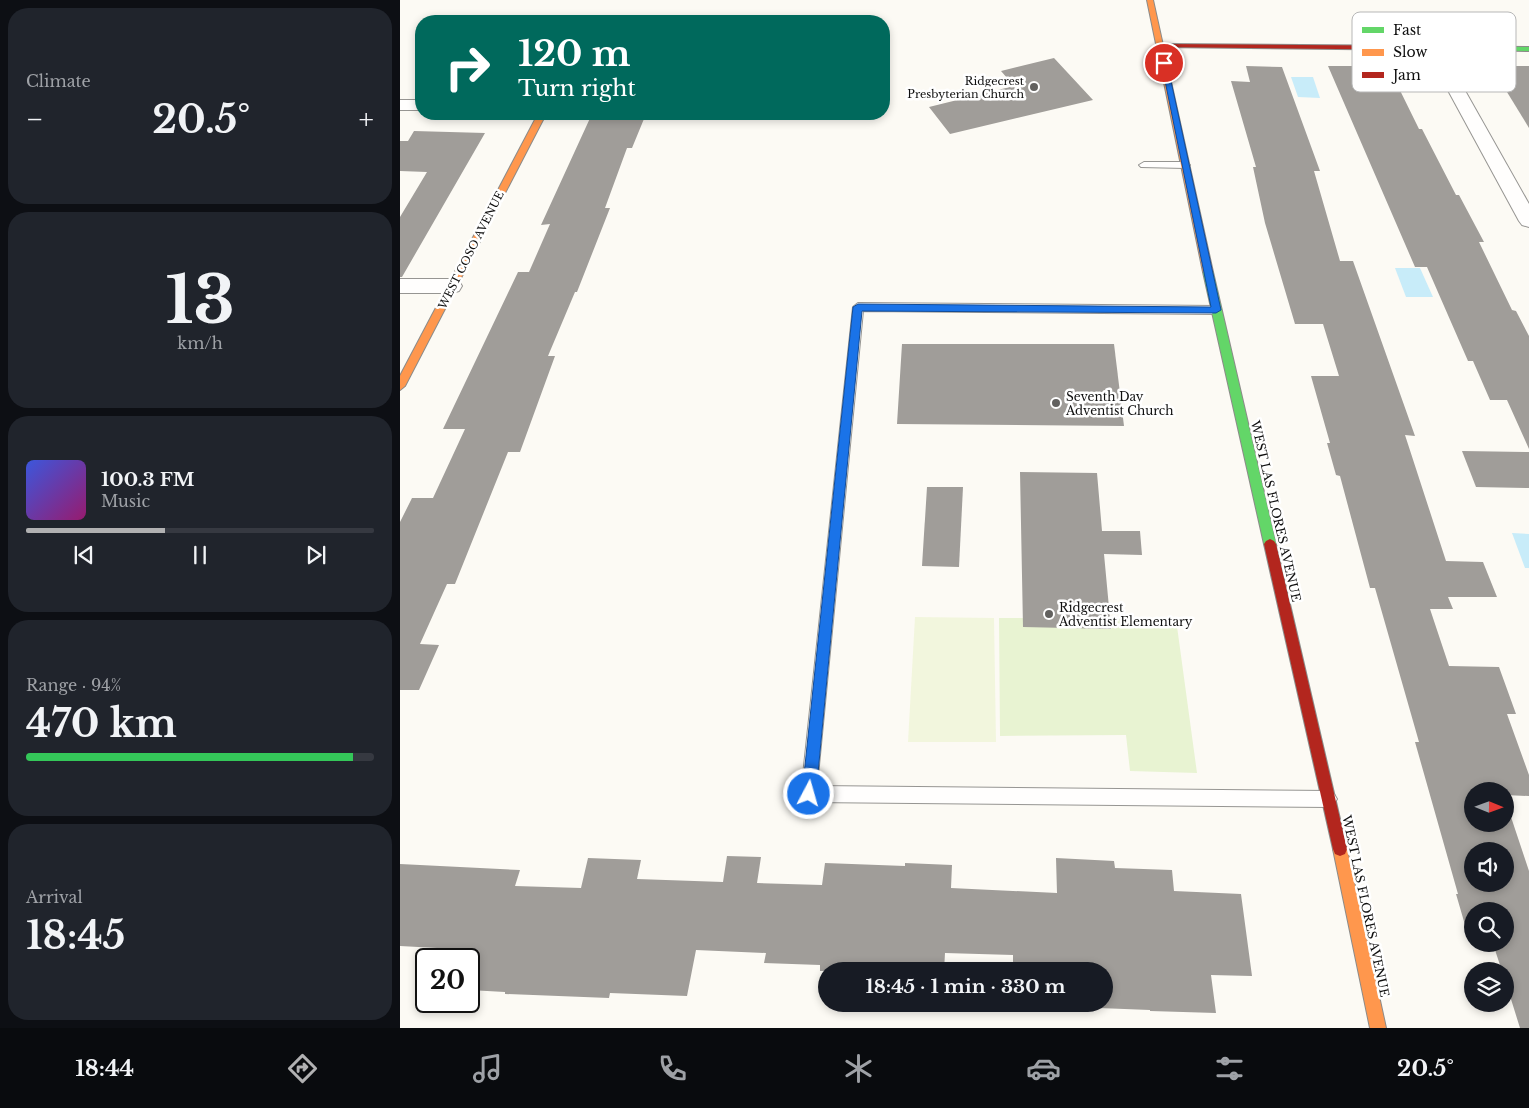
<!DOCTYPE html>
<meta charset="utf-8">
<style>
body{margin:0;font-family:"Libre Baskerville",serif;background:#20242c;color:#f1f3f6;height:100vh;display:flex;flex-direction:column;font-size:19px;white-space:nowrap}
*{box-sizing:border-box;margin:0}
p{font-size:16px;color:#9ea1a6}
.icon{flex:none;width:28px;height:28px;fill:none;stroke:currentColor;stroke-width:2;stroke-linecap:round;stroke-linejoin:round}
.map{position:relative;flex:1;overflow:hidden}
.drawer{display:flex;flex-direction:column;gap:8px;padding:8px;background:#0d0f14;width:400px}
.drawer>*{flex:none}
.banner{position:absolute;left:15px;top:15px;width:475px;height:105px;border-radius:20px;box-shadow:0 2px 8px #0003;background:#00695c;color:#fff;overflow:hidden}
.needle{width:32px;rotate:91deg}
.controls{position:absolute;left:1064px;top:782px;display:grid;gap:10px}
.controls a{display:grid;place-items:center;width:50px;height:50px;border-radius:50%;background:#171b24;box-shadow:0 2px 8px #0003;font-size:25px}
.speed{position:absolute;left:15px;top:948px;display:flex;gap:10px;font-size:25px;font-weight:700;text-align:center}
.speed>*{display:grid;place-content:center;width:65px;height:65px;border-radius:50%;background:#171b24;box-shadow:0 2px 8px #0003;line-height:1}
.speed .limit{border:2px solid #111;border-radius:8px;background:#fff;color:#111}
.pin{position:absolute;display:grid;place-items:center;width:42px;height:42px;color:#fff;margin:-21px;border:2px solid #fff;border-radius:50%;box-shadow:0 1px 5px #0007}
.me{position:absolute;width:55px;margin:-28px;rotate:6deg;stroke-linejoin:round;filter:drop-shadow(0 0 4px #0008)}
.turn{display:flex;align-items:center;gap:18px;height:105px;padding:0 20px;font-size:22px}
.turn .icon{width:65px;height:65px;stroke-width:2.5}
.turn b{display:block;font-size:35px;line-height:42px}
.big{font-size:38px;font-weight:800;line-height:1.1}
.drawer .widget{flex:1;display:flex;flex-direction:column;justify-content:center;gap:8px;min-width:0;padding:0 18px;border-radius:20px;background:#20242c}
.drawer .dial{align-items:center;gap:0}
.dial b{font-size:65px;line-height:1}
.song{display:flex;align-items:center;gap:15px}
.cover{width:60px;height:60px;border-radius:8px;background:linear-gradient(135deg,hsl(230 70% 55%),hsl(320 70% 35%))}
.played{height:5px;border-radius:2px;background:linear-gradient(90deg,#b1b1b2 40%,#363941 40%)}
.keys{display:flex;justify-content:space-around;direction:ltr}
.heat{display:flex;justify-content:space-between;align-items:center;font-size:28px;direction:ltr}
.charge{height:8px;border-radius:4px;background:linear-gradient(90deg,#34c759 94%,#363941 0)}
.trip{position:absolute;left:418px;top:962px;width:295px;height:50px;border-radius:25px;background:#171b24;box-shadow:0 2px 8px #0003;font-weight:800;line-height:50px;text-align:center}
.menu{display:flex;height:80px;justify-content:space-around;align-items:center;background:#090b0e;color:#9ea1a6}
.menu .icon{width:35px;height:35px}
.menu .selected{color:#b1b1b2}
.menu b{font-size:22px;color:#f1f3f6}
main{display:flex;flex:1;min-height:0}
.map>svg:first-child{display:block}
.green{fill:#e8f3d2}
.pitch{fill:#f2f6dd}
.water{fill:#c8ecf9}
.building{fill:#a09d99;fill-rule:evenodd}
.lines{fill:none;stroke-linecap:round;stroke-linejoin:round}
.lane-casing{stroke:#969592;stroke-width:2}
.street-casing{stroke:#969592;stroke-width:2}
.fast-casing{stroke:#8c8b89;stroke-width:2}
.slow-casing{stroke:#8c8b89;stroke-width:2}
.jam-casing{stroke:#8c8b89;stroke-width:2}
.lane{fill:#fffefd;fill-rule:evenodd}
.street{fill:#fffefd;fill-rule:evenodd}
.fast{fill:#63d668;fill-rule:evenodd}
.slow{fill:#ff974d;fill-rule:evenodd}
.jam{fill:#b3261e;fill-rule:evenodd}
.route{fill:#1a73e8;stroke:#114b97}
.poi-dot{fill:#62615f;stroke:#fff;stroke-width:2}
.labels{text-anchor:middle;dominant-baseline:central;stroke-width:5;stroke-linejoin:round;paint-order:stroke}
.far-poi-label{font-size:11px;fill:#0f0f0f;stroke:#fff;text-anchor:end}
.far-street-label{font-size:11px;fill:#0f0f0f;stroke:#fff}
.poi-label{font-size:12px;fill:#0f0f0f;stroke:#fff;text-anchor:start}
.street-label{font-size:12px;fill:#0f0f0f;stroke:#fff}
.key{fill:#fff;stroke:#b7b7b7;stroke-width:1}
.key-label{font-size:14px;fill:#0f0f0f}
</style>
<main>
<section class="drawer">
<div class="widget"><p>Climate</p>
<div class="heat"><a>−</a><b class="big">20.5°</b><a>+</a></div>
</div>
<div class="widget dial"><b>13</b><p>km/h</p></div>
<div class="widget">
<div class="song"><i class="cover"></i><div><b>100.3 FM</b><p>Music</p></div></div>
<div class="played"></div>
<div class="keys"><svg class="icon" aria-label="previous" viewBox="0 0 24 24"><path d="M18 5L8 12l10 7zM5 5v14"/></svg><svg class="icon" aria-label="pause" viewBox="0 0 24 24"><path d="M8 5v14M16 5v14"/></svg><svg class="icon" aria-label="next" viewBox="0 0 24 24"><path d="M6 5l10 7-10 7zM19 5v14"/></svg></div>
</div>
<div class="widget"><p>Range · 94%</p><b class="big">470 km</b><div class="charge"></div></div>
<div class="widget"><p>Arrival</p><b class="big">18:45</b></div>
</section>
<div class="map">
<svg width="1129" height="1028" viewBox="0 0 1129 1028">
<rect width="100%" height="100%" fill="#fcfaf4"/>
<polygon class="green" points="599,618 776,619 797,773 730,771 726,735 600,736"/>
<polygon class="pitch" points="515,617 594,618 596,742 508,742"/>
<g class="water">
<polygon points="891,77 913,77 920,98 898,97"/>
<polygon points="995,268 1020,268 1033,297 1006,297"/>
<polygon points="1112,533 1129,534 1129,568 1125,568"/>
</g>
<g class="building">
<polygon points="654,58 693,100 550,134 529,107 614,86 601,71"/>
<path d="M846,66L882,67L920,171H914L940,261H953L1015,436L1005,435L1046,561L1083,562L1097,597H1048L1053,609H1030L1049,666L1099,667L1116,714H1107L1129,775V796L1105,795V791H1072V824H1105V799L1129,871V1028H1120L1105,980V971H1102L1093,944H1105V911H1072V942H1070L1056,894H1058L1015,742H1019L975,588H970L940,476L936,475L927,443H930L911,376H939L923,324H895L865,223L853,167H856L831,81L850,82ZM1072,851H1105V884H1072Z"/>
<polygon points="928,66 988,66 1019,129 1022,129 1056,195 1059,195 1084,242 1079,242 1112,310 1116,311 1129,336 1129,449 1107,400 1090,400 1073,361 1068,361 1027,267 1015,267"/>
<polygon points="1091,66 1129,66 1129,128"/>
<polygon points="200,114 246,114 232,148 227,148 205,208 210,208 177,292 175,292 148,356 155,356 120,452 108,452 55,584 47,584 20,644 39,645 19,690 0,690 0,522 12,498 33,498 65,429 43,429 118,272 129,272 150,224 141,225 191,116 199,116"/>
<polygon points="14,131 85,133 2,277 0,277 0,217 27,172 0,171 0,141 8,141"/>
<polygon points="502,344 714,344 724,426 497,424"/>
<polygon points="1062,451 1129,452 1129,488 1076,487"/>
<polygon points="620,472 697,473 702,531 740,531 742,555 704,554 711,629 623,627"/>
<polygon points="527,487 563,487 559,567 522,566"/>
<polygon points="327,856 361,857 357,883 422,885 425,863 505,866 505,863 552,865 551,888 657,893 656,858 714,861 715,868 772,870 774,891 841,894 852,976 811,975 816,1013 750,1011 750,1010 673,1007 673,1004 704,1004 704,971 613,971 613,955 545,953 544,971 420,971 420,965 364,963 366,953 296,950 287,996 210,993 209,998 105,994 105,992 69,990 69,959 33,959 37,948 0,946 0,864 120,870 115,886 181,888 188,858 241,860 237,879 323,882"/>
</g>
<g class="lines">
<defs>
<g id="lane">
<polygon points="744,162 785,162 790,165 785,168 741,167 739,165"/>
<polygon points="458,303 816,306 821,310 816,314 463,311 417,786 929,791 934,794 937,799 934,804 929,807 409,802 404,799 401,794 453,307"/>
</g>
<g id="street">
<polygon points="1033,43 1039,45 1041,48 1129,204 1129,227 1122,225 1119,221 1025,48 1027,45"/>
<rect x="0" y="100" width="21" height="10"/>
<polygon points="0,279 52,279 59,281 62,286 59,291 52,293 0,293"/>
</g>
<g id="fast">
<polygon points="1028,46 1129,47 1129,51 1026,49 1026,47"/>
<polygon points="808,269 813,272 876,544 874,547 870,549 866,547 864,544 803,272"/>
</g>
<g id="slow">
<polygon points="747,0 753,0 813,272 808,275 803,272"/>
<polygon points="138,114 146,114 5,386 0,390 0,376"/>
<polygon points="940,842 945,844 947,849 986,1028 970,1028 933,849 935,844"/>
</g>
<g id="jam">
<polygon points="760,44 1028,46 1032,48 1028,50 758,47 758,45"/>
<polygon points="870,539 874,541 876,544 947,849 945,854 940,856 935,854 933,849 864,544 866,541"/>
</g>
</defs>
<use href="#lane" class="lane-casing"/>
<use href="#street" class="street-casing"/>
<use href="#fast" class="fast-casing"/>
<use href="#slow" class="slow-casing"/>
<use href="#jam" class="jam-casing"/>
<use href="#lane" class="lane"/>
<use href="#street" class="street"/>
<use href="#fast" class="fast"/>
<use href="#slow" class="slow"/>
<use href="#jam" class="jam"/>
</g>
<polygon class="route" points="761,61 767,63 821,310 816,313 462,311 416,794 414,799 409,801 404,799 402,794 453,307 458,304 811,307"/>
<g class="poi-dot">
<circle cx="634" cy="87" r="5"/>
<circle cx="656" cy="403" r="5"/>
<circle cx="649" cy="614" r="5"/>
</g>
<g class="labels">
<g class="far-poi-label">
<text x="624" y="81">Ridgecrest<tspan x="624" dy="13">Presbyterian Church</tspan></text>
</g>
<g class="far-street-label">
<text transform="translate(71 250) rotate(-63)">WEST COSO AVENUE</text>
</g>
<g class="poi-label">
<text x="666" y="396">Seventh Day<tspan x="666" dy="14">Adventist Church</tspan></text>
<text x="659" y="607">Ridgecrest<tspan x="659" dy="14">Adventist Elementary</tspan></text>
</g>
<g class="street-label">
<text transform="translate(876 511) rotate(77)">WEST LAS FLORES AVENUE</text>
<text transform="translate(966 906) rotate(78)">WEST LAS FLORES AVENUE</text>
</g>
</g>
<rect x="952" y="12" width="164" height="80" rx="8" class="key"/>
<rect x="962" y="27" width="22" height="6" fill="#63d668"/>
<rect x="962" y="49" width="22" height="7" fill="#ff974d"/>
<rect x="962" y="72" width="22" height="6" fill="#b3261e"/>
<g class="key-label">
<text x="993" y="35">Fast</text>
<text x="993" y="57">Slow</text>
<text x="993" y="80">Jam</text>
</g>
</svg>
<div class="controls">
<a><svg class="needle" viewBox="-14 -14 28 28"><path d="M0-13l5 13h-10z" fill="#e53935"/><path d="M0 13l5-13h-10z" fill="#9ea1a6"/></svg></a>
<a><svg class="icon" aria-label="sound" viewBox="0 0 24 24"><path d="M4 9h4l5-4v14l-5-4H4zM17 9q2 3 0 6"/></svg></a>
<a><svg class="icon" aria-label="search" viewBox="0 0 24 24"><circle cx="10" cy="10" r="6"/><path d="M15 15l6 6"/></svg></a>
<a><svg class="icon" aria-label="layers" viewBox="0 0 24 24"><path d="M12 4l9 5-9 5-9-5zM3 14l9 5 9-5"/></svg></a>
</div>
<div class="speed"><div class="limit">20</div></div>
<div class="pin" style="left:764px;top:63px;background:#d93025"><svg class="icon" aria-label="arrive" viewBox="0 0 24 24"><path d="M6 21V4h12l-3 4 3 4H6"/></svg></div>
<svg class="me" style="left:409px;top:794px" viewBox="-20 -20 40 40"><circle r="17" fill="#1a73e8" stroke="#fff" stroke-width="3"/><path d="M0-11L8 9 0 5-8 9z" fill="#fff"/></svg>
<div class="trip">18:45 · 1 min · 330 m</div>
<div class="banner">
<div class="turn"><svg class="icon" aria-label="right" viewBox="0 0 24 24"><path d="M7 20v-9h11M14 6l5 5-5 5"/></svg><div><b>120 m</b>Turn right</div></div>
</div>
</div>
</main>
<nav class="menu">
<b>18:44</b>
<svg class="icon selected" aria-label="directions" viewBox="0 0 24 24"><path d="M12 3l9 9-9 9-9-9zM9 14v-3h6M13 9l2 2-2 2"/></svg>
<svg class="icon" aria-label="music" viewBox="0 0 24 24"><path d="M9 18V5l10-2v13"/><circle cx="6" cy="18" r="3"/><circle cx="16" cy="16" r="3"/></svg>
<svg class="icon" aria-label="phone" viewBox="0 0 24 24"><path d="M5 4h4l2 5-3 2q2 4 5 5l2-3 5 2v4C11 20 4 13 5 4z"/></svg>
<svg class="icon" aria-label="climate" viewBox="0 0 24 24"><path d="M12 3v18M4 7l16 10M4 17L20 7"/></svg>
<svg class="icon" aria-label="car" viewBox="0 0 24 24"><path d="M5 17H2v-5l4-1 3-4h7l3 4 3 1v5h-3M9 17h6M6 11h13"/><circle cx="7" cy="17" r="2"/><circle cx="17" cy="17" r="2"/></svg>
<svg class="icon" aria-label="filters" viewBox="0 0 24 24"><path d="M4 7h16M4 17h16"/><circle cx="9" cy="7" r="2"/><circle cx="15" cy="17" r="2"/></svg>
<b>20.5°</b>
</nav>
